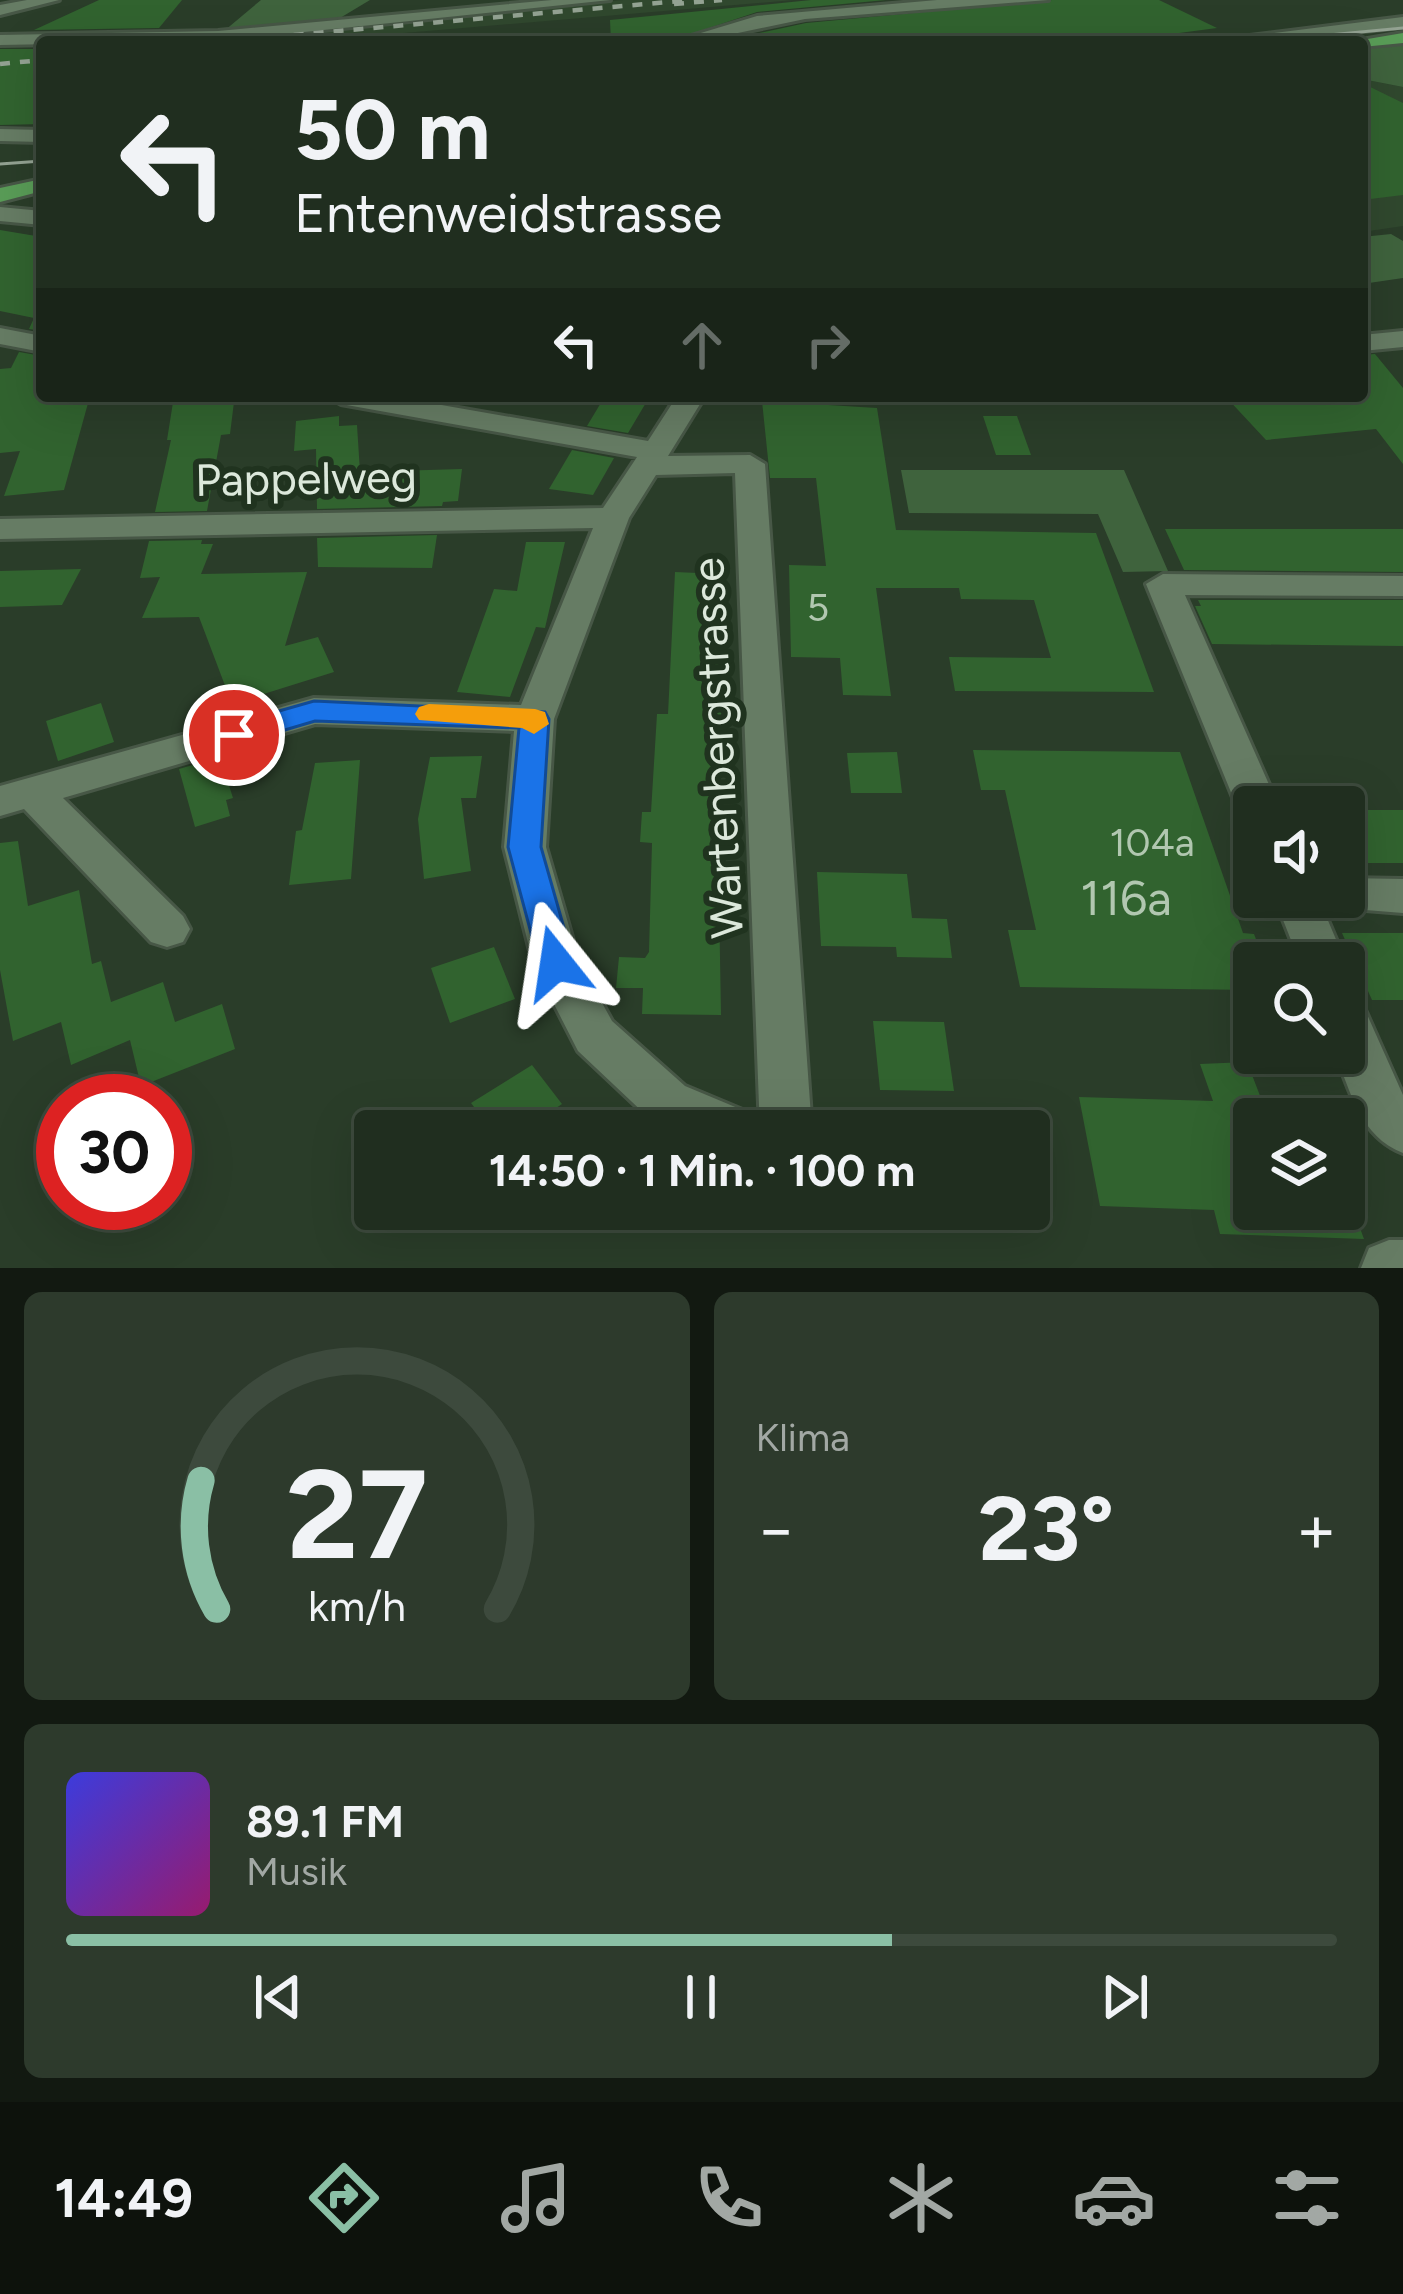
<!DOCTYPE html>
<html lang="de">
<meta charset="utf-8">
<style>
body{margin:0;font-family:Figtree,sans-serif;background:#2d3a2c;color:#f1f3f6;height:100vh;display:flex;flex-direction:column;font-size:45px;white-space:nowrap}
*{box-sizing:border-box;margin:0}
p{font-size:39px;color:#a2a8a4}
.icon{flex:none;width:66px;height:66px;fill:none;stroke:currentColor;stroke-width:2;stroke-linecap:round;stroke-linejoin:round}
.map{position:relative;height:1268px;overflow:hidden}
.side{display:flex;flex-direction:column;gap:24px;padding:24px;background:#121911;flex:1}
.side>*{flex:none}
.top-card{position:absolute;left:36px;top:36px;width:1332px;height:366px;border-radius:12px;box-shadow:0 12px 48px #0002,0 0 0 3px #3d4a3d;background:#202e1f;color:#f1f3f6;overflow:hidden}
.controls{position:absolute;left:1233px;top:786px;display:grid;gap:24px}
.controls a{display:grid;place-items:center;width:132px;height:132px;border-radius:12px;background:#202e1f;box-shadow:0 12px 48px #0002,0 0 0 3px #3d4a3d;font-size:60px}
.speed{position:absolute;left:36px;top:1074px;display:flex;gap:24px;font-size:60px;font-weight:700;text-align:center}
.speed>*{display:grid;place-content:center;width:156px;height:156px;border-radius:50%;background:#202e1f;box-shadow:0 12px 48px #0002,0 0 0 3px #3d4a3d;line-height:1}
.speed .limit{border:18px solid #d22;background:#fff;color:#111}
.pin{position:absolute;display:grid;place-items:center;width:102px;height:102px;color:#fff;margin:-51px;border:6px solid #fff;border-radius:50%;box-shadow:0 3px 12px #0007}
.me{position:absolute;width:132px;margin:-66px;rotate:345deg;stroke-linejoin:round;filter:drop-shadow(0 0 9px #0008)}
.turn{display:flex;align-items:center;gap:42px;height:252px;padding:0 60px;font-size:54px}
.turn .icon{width:156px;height:156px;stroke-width:2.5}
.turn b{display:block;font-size:84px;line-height:102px}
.lanes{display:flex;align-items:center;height:114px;padding:0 60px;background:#0003;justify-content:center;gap:60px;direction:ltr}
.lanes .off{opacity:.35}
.big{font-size:90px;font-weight:700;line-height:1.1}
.side .tile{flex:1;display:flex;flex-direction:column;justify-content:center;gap:18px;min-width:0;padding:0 42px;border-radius:18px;background:#2d3a2c}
.side .dial{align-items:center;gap:0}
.dial svg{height:312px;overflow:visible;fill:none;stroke:#3d4a3d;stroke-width:7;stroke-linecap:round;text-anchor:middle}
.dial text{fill:#f1f3f6;stroke:none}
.song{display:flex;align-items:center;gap:36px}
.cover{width:144px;height:144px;border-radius:18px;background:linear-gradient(135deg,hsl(240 70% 55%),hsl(320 70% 35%))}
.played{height:12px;border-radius:6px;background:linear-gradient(90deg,#8abfa5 65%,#3d4a3d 65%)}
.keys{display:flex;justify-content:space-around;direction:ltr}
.heat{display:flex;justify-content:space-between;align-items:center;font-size:66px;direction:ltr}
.side .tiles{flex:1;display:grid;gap:24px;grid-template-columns:1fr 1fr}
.tile:last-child{grid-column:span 2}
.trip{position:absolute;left:354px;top:1110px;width:696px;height:120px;border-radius:12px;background:#202e1f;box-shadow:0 12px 48px #0002,0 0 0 3px #3d4a3d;font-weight:700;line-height:120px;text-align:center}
.tabs{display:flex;height:192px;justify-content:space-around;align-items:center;background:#0d120c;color:#a2a8a4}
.tabs .icon{width:84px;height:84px}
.tabs .selected{color:#8abfa5}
.tabs b{font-size:54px;color:#f1f3f6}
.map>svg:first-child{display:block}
.built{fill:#30482e}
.green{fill:#3f633d}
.building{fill:#31632f}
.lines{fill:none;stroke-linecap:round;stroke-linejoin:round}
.minor-casing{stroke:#475746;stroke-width:6}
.major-casing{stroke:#475746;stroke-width:6}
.minor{fill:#667c64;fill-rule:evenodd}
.major{fill:#599c57;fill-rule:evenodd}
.tram{stroke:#93a292;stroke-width:3}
.rail{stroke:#93a292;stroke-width:4.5;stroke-dasharray:10 10;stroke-linecap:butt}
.route{fill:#1a73e8;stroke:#114b97;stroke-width:3}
.slow{fill:#f59e0b}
.labels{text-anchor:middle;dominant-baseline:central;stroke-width:12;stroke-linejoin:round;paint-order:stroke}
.number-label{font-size:39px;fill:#b1c7b0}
.street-label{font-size:45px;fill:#dce8db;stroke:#20331f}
.near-number-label{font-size:48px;fill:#b1c7b0}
</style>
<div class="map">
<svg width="1403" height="1268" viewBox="0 0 1403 1268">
<rect width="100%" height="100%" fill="#2a3d29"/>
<g class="built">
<polygon points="623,0 794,0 297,42 134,42"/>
<polygon points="1362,79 1403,87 1403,226 1362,232"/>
</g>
<g class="green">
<polygon points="261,0 370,0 335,21 224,31"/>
<polygon points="1403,43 1403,87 1362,79 1362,48"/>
<polygon points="1391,234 1403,241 1403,278 1362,284 1362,237"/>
<polygon points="901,470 1124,470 1168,571 1123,572 1098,514 909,513"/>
</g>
<g class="building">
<polygon points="99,0 182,0 159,28 34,30"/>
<polygon points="811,0 886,0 757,12 667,42 611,42 610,20"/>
<polygon points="1052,0 1159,0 1217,28 1111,42 717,42 806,23"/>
<polygon points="0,49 42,49 42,124 0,125"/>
<polygon points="1362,83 1403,103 1403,195 1362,200"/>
<polygon points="0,230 42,237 42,331 29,329 34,318 0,311"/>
<polygon points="19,352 42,356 42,396 90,396 64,490 4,496 20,451 0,453 0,369 11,368"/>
<polygon points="1375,354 1403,388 1403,464 1376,429 1266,440 1225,396 1362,396 1362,355"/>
<polygon points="174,396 234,402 230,434 221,435 207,511 155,512 171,440 167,440"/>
<polygon points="605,396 650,396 628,433 587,426"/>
<polygon points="762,401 877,408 896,530 1096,533 1154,692 955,691 949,657 1051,658 1034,600 961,599 959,588 876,588 891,696 843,695 840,658 791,657 789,565 826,566 816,478 770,478"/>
<polygon points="339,416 339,426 357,425 360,472 462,469 458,501 443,502 442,506 317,509 316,449 294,451 296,421"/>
<polygon points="983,416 1017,416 1031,455 996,455"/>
<polygon points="572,450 614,458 593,495 549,489"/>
<polygon points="1165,529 1403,529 1403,572 1184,570"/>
<polygon points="437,535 432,568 318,567 317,538"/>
<polygon points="202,540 201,544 213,544 201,574 307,572 285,646 318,637 334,672 232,704 199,617 142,618 160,577 140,578 149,541"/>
<polygon points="526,542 565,542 545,628 536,627 510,697 457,692 494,589 517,591"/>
<polygon points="81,569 62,605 0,607 0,571"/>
<polygon points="675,572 720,574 716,636 724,761 718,761 718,775 713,775 710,843 718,843 721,1015 642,1014 643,988 616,988 619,957 645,958 649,952 652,843 640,842 642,812 651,812 657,714 668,714"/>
<polygon points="1198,600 1403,600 1403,646 1212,644 1195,606 1201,606"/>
<polygon points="101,703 114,742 58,761 46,721"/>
<polygon points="973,750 1180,752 1243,933 1254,934 1265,963 1254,963 1254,990 1020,987 1008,930 1036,930 1005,790 981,790"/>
<polygon points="897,752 902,793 851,793 847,753"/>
<polygon points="482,756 476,798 461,798 471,871 424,879 418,819 430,757"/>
<polygon points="220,757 233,798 226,800 230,816 195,827 179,769"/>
<polygon points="360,760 351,879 289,885 296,831 302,830 315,763"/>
<rect x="1344" y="810" width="59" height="53"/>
<polygon points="18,841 28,906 79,890 92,964 101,961 111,1002 163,982 175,1022 222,1004 235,1049 141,1086 130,1040 71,1065 61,1022 13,1041 0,970 0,843"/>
<polygon points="817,872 907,874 912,918 947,919 952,958 897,957 896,947 821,946"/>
<polygon points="1342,933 1403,933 1403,1000 1372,1000"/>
<polygon points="494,947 515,999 450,1023 431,968"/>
<polygon points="873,1021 944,1022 954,1091 880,1090"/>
<polygon points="1247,1062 1269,1119 1254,1119 1254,1209 1353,1209 1364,1239 1220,1234 1214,1210 1100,1206 1079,1097 1213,1101 1200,1064"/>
<polygon points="532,1065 562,1104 522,1131 492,1131 471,1103"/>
</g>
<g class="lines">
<defs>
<g id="minor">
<polygon points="27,0 59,0 0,15 0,5"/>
<polygon points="552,0 610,0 218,41 0,45 0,35 218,31"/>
<polygon points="937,0 1048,0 805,19 695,42 671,42 757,16"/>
<polygon points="1403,17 1403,27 1258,42 1201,42"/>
<polygon points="0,129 42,130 42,142 0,141"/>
<polygon points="0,207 42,211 42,225 0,221"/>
<polygon points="0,328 42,336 42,352 0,344"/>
<polygon points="1403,331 1403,347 1362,351 1362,335"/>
<path d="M327,396H390L648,441L677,396H705L668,456L750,455L765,464L812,1131H678L649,1118L578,1051L533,963L504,847L514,731L315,724L63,798L183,916L190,929L183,942L167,947L151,942L24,809L0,816V786L314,698L521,705L593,528L0,539V519L603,508L637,457L341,404ZM735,473L760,1131L752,1114L685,1086L612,1021L579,961L546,847L554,719L629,518L656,475Z"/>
<polygon points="1163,574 1403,576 1403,596 1185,595 1279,807 1254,807 1254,821 1243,818 1237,807 1146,584"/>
<polygon points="1344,878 1403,879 1403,913 1328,907 1323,897 1344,897"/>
<polygon points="1274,897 1318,897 1346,963 1344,968 1344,963 1300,963"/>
<path d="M1344,995L1361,1001L1403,1095V1153C1360,1136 1351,1093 1335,1053H1344Z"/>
<polygon points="1389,1240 1403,1240 1403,1268 1361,1268 1369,1248"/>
</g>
<g id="major">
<polygon points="1403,33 1403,43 1362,47 1362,42 1350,42"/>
<polygon points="42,179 42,191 0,202 0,188"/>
</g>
</defs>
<use href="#minor" class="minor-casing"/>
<use href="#major" class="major-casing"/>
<use href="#minor" class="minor"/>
<use href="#major" class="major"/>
<g class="tram">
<polyline points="1255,42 1403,28"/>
<polyline points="0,164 42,161"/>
</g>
<g class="rail">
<polyline points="674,4 722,0"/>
<polyline points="214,42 691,0"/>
<polyline points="0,64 42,60"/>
</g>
</g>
<polygon class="route" points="314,701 545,712 549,719 541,847 574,963 569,973 556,977 544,973 539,963 508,847 519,728 315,721 234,745 219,735 223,727"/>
<polygon class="slow" points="429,704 535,709 545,712 549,724 534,734 522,728 419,720 415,714 419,707"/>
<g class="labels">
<g class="number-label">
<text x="818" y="607">5</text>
<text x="1152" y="842">104a</text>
</g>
<g class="street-label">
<text transform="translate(306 478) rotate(-1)">Pappelweg</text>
<text transform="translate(717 748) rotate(-93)">Wartenbergstrasse</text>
</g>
<g class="near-number-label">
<text x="1126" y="898">116a</text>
</g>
</g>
</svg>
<div class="controls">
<a><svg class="icon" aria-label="sound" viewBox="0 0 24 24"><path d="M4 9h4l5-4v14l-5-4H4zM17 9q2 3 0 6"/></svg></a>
<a><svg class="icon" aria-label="search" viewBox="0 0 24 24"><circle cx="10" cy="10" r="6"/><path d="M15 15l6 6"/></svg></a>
<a><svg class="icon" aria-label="layers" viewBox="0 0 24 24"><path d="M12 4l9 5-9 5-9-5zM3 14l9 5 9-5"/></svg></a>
</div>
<div class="speed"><div class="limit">30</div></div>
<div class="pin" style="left:234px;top:735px;background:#d93025"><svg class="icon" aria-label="arrive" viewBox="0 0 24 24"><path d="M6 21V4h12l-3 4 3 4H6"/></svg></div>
<svg class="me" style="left:556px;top:963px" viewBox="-20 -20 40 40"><path d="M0-17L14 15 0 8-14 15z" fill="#1a73e8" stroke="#fff" stroke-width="4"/></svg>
<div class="trip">14:50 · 1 Min. · 100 m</div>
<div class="top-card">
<div class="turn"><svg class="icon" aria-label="left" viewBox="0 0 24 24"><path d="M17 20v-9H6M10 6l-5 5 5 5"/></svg><div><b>50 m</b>Entenweidstrasse</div></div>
<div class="lanes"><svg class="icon" aria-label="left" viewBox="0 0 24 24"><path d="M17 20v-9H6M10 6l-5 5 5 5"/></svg><svg class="icon off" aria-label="ahead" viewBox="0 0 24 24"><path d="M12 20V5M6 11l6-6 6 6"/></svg><svg class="icon off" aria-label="right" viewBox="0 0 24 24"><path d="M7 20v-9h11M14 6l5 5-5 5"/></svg></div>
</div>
</div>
<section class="side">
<div class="tiles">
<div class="tile dial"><svg viewBox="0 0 100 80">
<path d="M14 69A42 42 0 1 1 86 69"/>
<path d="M14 69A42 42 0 0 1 10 36" stroke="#8abfa5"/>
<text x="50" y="56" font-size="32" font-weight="700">27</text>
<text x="50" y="72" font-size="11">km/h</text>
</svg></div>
<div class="tile"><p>Klima</p>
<div class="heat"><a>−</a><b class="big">23°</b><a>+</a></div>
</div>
<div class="tile">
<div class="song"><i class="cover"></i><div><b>89.1 FM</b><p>Musik</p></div></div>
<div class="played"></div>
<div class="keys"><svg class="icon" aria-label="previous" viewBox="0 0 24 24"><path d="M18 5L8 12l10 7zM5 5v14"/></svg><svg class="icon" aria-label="pause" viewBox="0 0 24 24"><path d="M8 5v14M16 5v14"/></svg><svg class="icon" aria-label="next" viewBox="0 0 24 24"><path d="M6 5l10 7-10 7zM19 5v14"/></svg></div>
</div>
</div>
</section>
<nav class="tabs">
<b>14:49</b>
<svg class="icon selected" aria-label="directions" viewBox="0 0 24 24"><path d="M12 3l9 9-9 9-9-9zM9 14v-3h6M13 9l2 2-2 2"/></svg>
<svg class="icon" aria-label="music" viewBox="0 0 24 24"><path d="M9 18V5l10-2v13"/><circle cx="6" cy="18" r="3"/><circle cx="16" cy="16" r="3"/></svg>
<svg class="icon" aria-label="phone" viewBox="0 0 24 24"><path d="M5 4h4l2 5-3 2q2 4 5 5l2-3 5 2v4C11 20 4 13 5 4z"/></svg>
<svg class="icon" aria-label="climate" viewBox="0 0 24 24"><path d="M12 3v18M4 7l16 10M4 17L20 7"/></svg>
<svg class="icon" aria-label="car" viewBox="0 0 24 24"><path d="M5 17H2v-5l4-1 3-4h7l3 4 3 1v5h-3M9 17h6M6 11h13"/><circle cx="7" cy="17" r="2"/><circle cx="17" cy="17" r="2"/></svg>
<svg class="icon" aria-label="filters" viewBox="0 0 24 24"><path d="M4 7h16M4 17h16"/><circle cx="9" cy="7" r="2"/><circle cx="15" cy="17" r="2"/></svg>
</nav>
